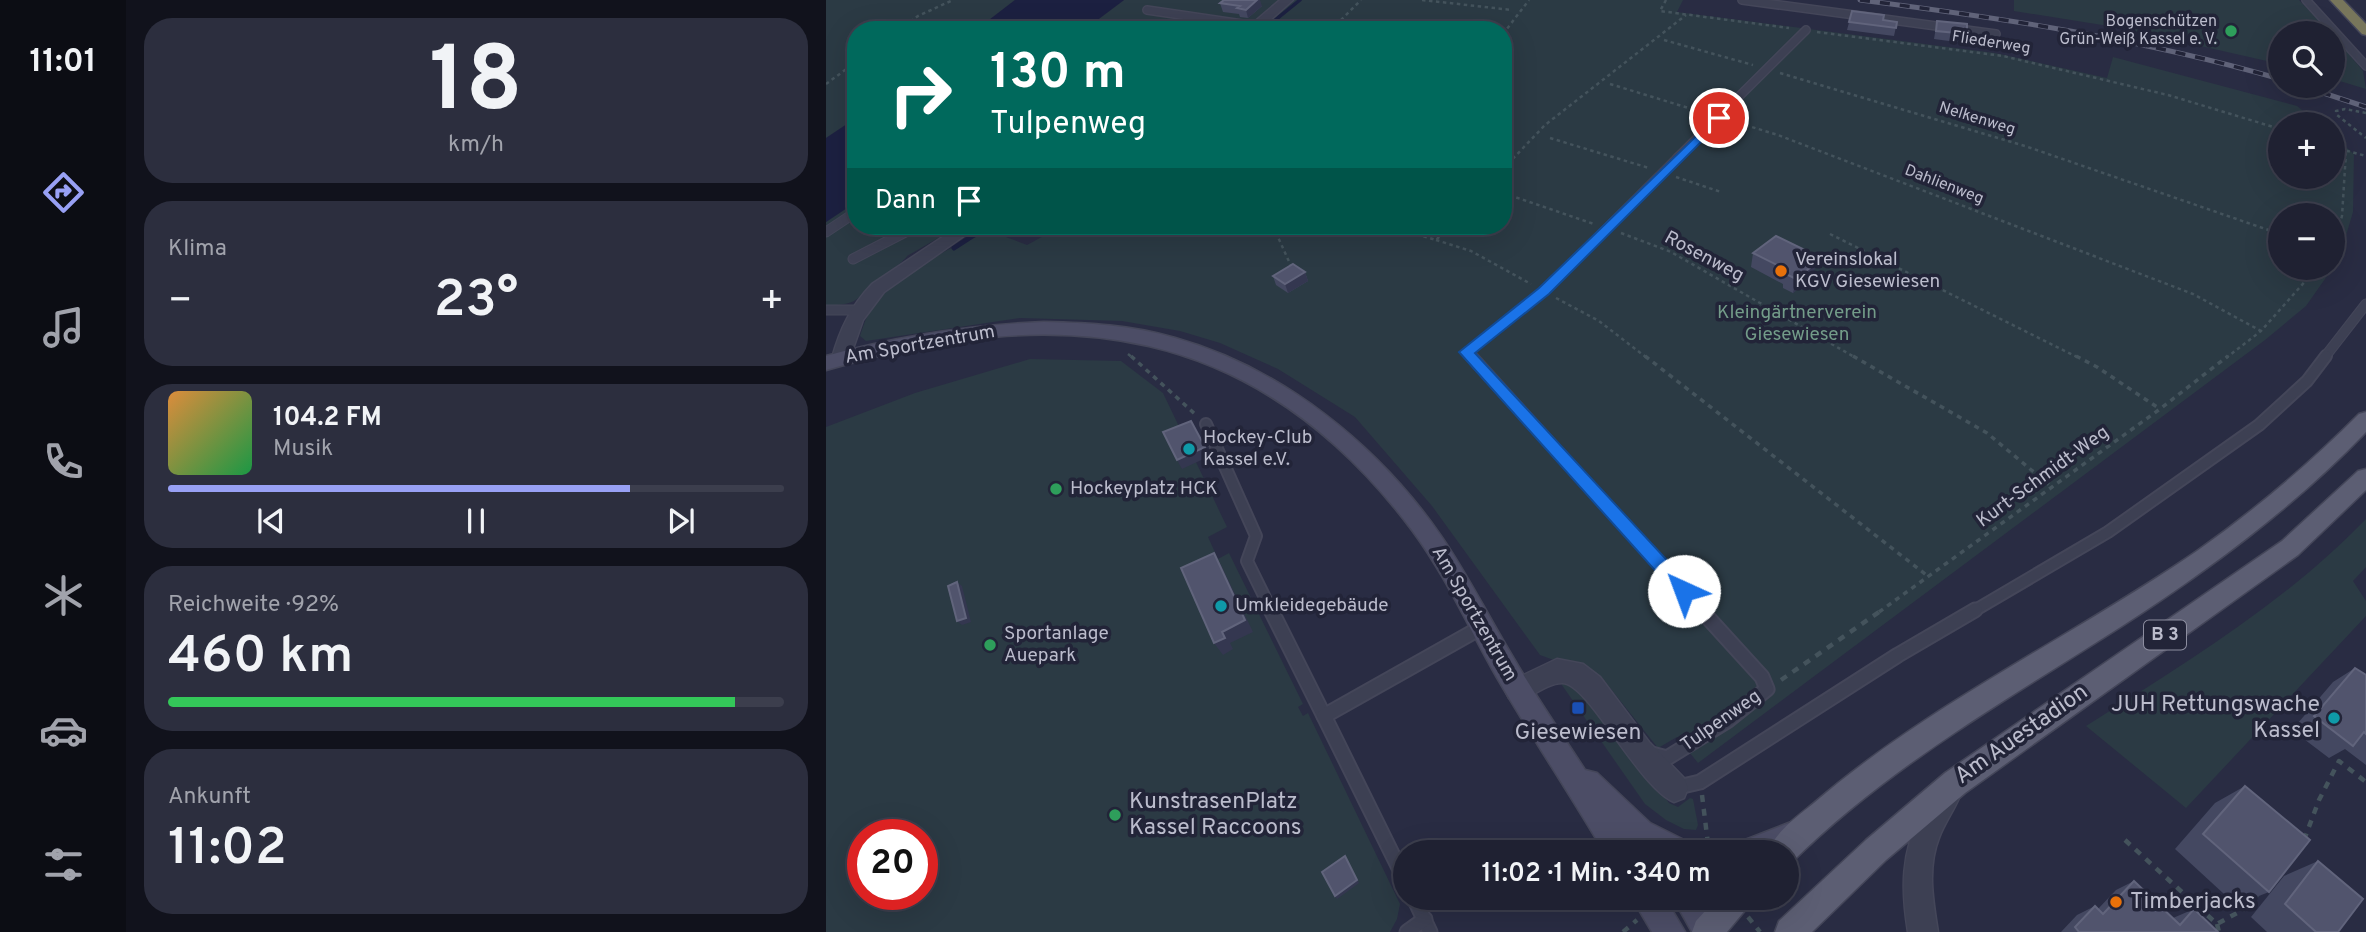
<!DOCTYPE html>
<html lang="de">
<meta charset="utf-8">
<style>
body{margin:0;font-family:Overpass,sans-serif;background:#2c2e3e;color:#f1f3f6;height:100vh;display:flex;flex-direction:column;font-size:26px;white-space:nowrap}
*{box-sizing:border-box;margin:0}
p{font-size:23px;color:#a1a3ac}
.icon{flex:none;width:38px;height:38px;fill:none;stroke:currentColor;stroke-width:2;stroke-linecap:round;stroke-linejoin:round}
.map{position:relative;flex:1;overflow:hidden}
.sheet{display:flex;flex-direction:column;gap:18px;padding:18px;background:#11121c;width:700px}
.sheet>*{flex:none}
.guide{position:absolute;left:21px;top:21px;width:665px;height:214px;border-radius:28px;box-shadow:0 7px 28px #0002,0 0 0 2px #3c3e4d;background:#00695c;color:#fff;overflow:hidden}
.tools{position:absolute;left:1442px;top:21px;display:grid;gap:14px}
.tools a{display:grid;place-items:center;width:77px;height:77px;border-radius:50%;background:#1f2132;box-shadow:0 7px 28px #0002,0 0 0 2px #3c3e4d;font-size:35px}
.speed{position:absolute;left:21px;top:819px;display:flex;gap:14px;font-size:35px;font-weight:700;text-align:center}
.speed>*{display:grid;place-content:center;width:91px;height:91px;border-radius:50%;background:#1f2132;box-shadow:0 7px 28px #0002,0 0 0 2px #3c3e4d;line-height:1}
.speed .limit{border:10px solid #d22;background:#fff;color:#111}
.pin{position:absolute;display:grid;place-items:center;width:60px;height:60px;color:#fff;margin:-30px;border:4px solid #fff;border-radius:50%;box-shadow:0 2px 7px #0007}
.me{position:absolute;width:77px;margin:-38px;rotate:317deg;stroke-linejoin:round;filter:drop-shadow(0 0 5px #0008)}
.turn{display:flex;align-items:center;gap:24px;height:147px;padding:0 28px;font-size:32px}
.turn .icon{width:91px;height:91px;stroke-width:2.5}
.turn b{display:block;font-size:49px;line-height:60px}
.then{display:flex;align-items:center;height:66px;padding:0 28px;background:#0003;gap:14px;font-size:26px}
.big{font-size:52px;font-weight:600;line-height:1.1}
.sheet .tile{flex:1;display:flex;flex-direction:column;justify-content:center;gap:10px;min-width:0;padding:0 24px;border-radius:28px;background:#2c2e3e}
.sheet .dial{align-items:center;gap:0}
.dial b{font-size:91px;line-height:1}
.song{display:flex;align-items:center;gap:21px}
.cover{width:84px;height:84px;border-radius:10px;background:linear-gradient(135deg,hsl(30 70% 55%),hsl(140 70% 35%))}
.played{height:7px;border-radius:4px;background:linear-gradient(90deg,#98a0f4 75%,#3c3e4d 75%)}
.keys{display:flex;justify-content:space-around;direction:ltr}
.heat{display:flex;justify-content:space-between;align-items:center;font-size:38px;direction:ltr}
.charge{height:10px;border-radius:5px;background:linear-gradient(90deg,#34c759 92%,#3c3e4d 0)}
.trip{position:absolute;left:567px;top:840px;width:406px;height:70px;border-radius:35px;background:#1f2132;box-shadow:0 7px 28px #0002,0 0 0 2px #3c3e4d;font-weight:600;line-height:70px;text-align:center}
main{display:flex;flex:1;min-height:0}
.menu{display:flex;flex-direction:column;width:126px;justify-content:space-around;align-items:center;background:#0c0d14;color:#a1a3ac}
.menu .icon{width:49px;height:49px}
.menu .on{color:#98a0f4}
.menu b{font-size:32px;color:#f1f3f6}
.map>svg:first-child{display:block}
.green{fill:#2b3a44;fill-rule:evenodd}
.water{fill:#1c2041}
.lines{fill:none;stroke-linecap:round;stroke-linejoin:round}
.stream-far1{stroke:#1c2041;stroke-width:3.5}
.stream{stroke:#1c2041;stroke-width:5}
.lane-far3-casing{stroke:#444659;stroke-width:10}
.lane-far2-casing{stroke:#444659;stroke-width:11}
.lane-far1-casing{stroke:#444659;stroke-width:14}
.lane-casing{stroke:#444659;stroke-width:17}
.street-casing{stroke:#444659;stroke-width:3}
.secondary-casing{stroke:#444659;stroke-width:3}
.primary-casing{stroke:#444659;stroke-width:3}
.highway-casing{stroke:#45475a;stroke-width:3}
.path-far2{stroke:#44535c;stroke-width:2.5;stroke-dasharray:3.5 3.5;stroke-linecap:butt}
.path-far1{stroke:#44535c;stroke-width:3.5;stroke-dasharray:5 5;stroke-linecap:butt}
.path{stroke:#44535c;stroke-width:4.5;stroke-dasharray:7 7;stroke-linecap:butt}
.lane-far3{stroke:#3d4053;stroke-width:7}
.lane-far2{stroke:#3d4053;stroke-width:9}
.lane-far1{stroke:#3d4053;stroke-width:10}
.lane{stroke:#3d4053;stroke-width:13}
.street{fill:#3d4053;fill-rule:evenodd}
.secondary{fill:#4c4d66;fill-rule:evenodd}
.primary{fill:#5c5e73;fill-rule:evenodd}
.highway{fill:#78765b;fill-rule:evenodd}
.rail-casing{stroke:#606379;stroke-width:5}
.rail{stroke:#222438;stroke-width:3.5;stroke-dasharray:10;stroke-linecap:butt}
.wall{fill:#444861}
.shaded-wall{fill:#343750}
.building{fill:#51546d;stroke:#61647c;stroke-width:2}
.route{fill:#1a73e8;stroke:#114b97;stroke-width:2}
.leisure-dot{fill:#2e9e5b;stroke:#222438;stroke-width:2.5}
.food-dot{fill:#e8710a;stroke:#222438;stroke-width:2.5}
.culture-dot{fill:#0f9aa8;stroke:#222438;stroke-width:2.5}
.transit-dot{fill:#1a4fb4;stroke:#222438;stroke-width:2.5}
.labels{text-anchor:middle;dominant-baseline:central;stroke-width:7;stroke-linejoin:round;paint-order:stroke}
.far-poi-label{font-size:16px;fill:#bbbccc;stroke:#222438;text-anchor:end}
.far-street-label{font-size:16px;fill:#bbbccc;stroke:#222438}
.shield{fill:#222438;stroke:#8d8ea0;stroke-width:2}
.shield-label{font-size:18px;font-weight:bold;fill:#bbbccc}
.street-label{font-size:19px;fill:#bbbccc;stroke:#222438}
.poi-label{font-size:19px;fill:#bbbccc;stroke:#222438;text-anchor:start}
.park-label{font-size:19px;fill:#739c89;stroke:#222438}
.near-poi-label{font-size:23px;fill:#bbbccc;stroke:#222438;text-anchor:start}
.near-street-label{font-size:23px;fill:#bbbccc;stroke:#222438}
</style>
<main>
<nav class="menu">
<b>11:01</b>
<svg class="icon on" aria-label="directions" viewBox="0 0 24 24"><path d="M12 3l9 9-9 9-9-9zM9 14v-3h6M13 9l2 2-2 2"/></svg>
<svg class="icon" aria-label="music" viewBox="0 0 24 24"><path d="M9 18V5l10-2v13"/><circle cx="6" cy="18" r="3"/><circle cx="16" cy="16" r="3"/></svg>
<svg class="icon" aria-label="phone" viewBox="0 0 24 24"><path d="M5 4h4l2 5-3 2q2 4 5 5l2-3 5 2v4C11 20 4 13 5 4z"/></svg>
<svg class="icon" aria-label="climate" viewBox="0 0 24 24"><path d="M12 3v18M4 7l16 10M4 17L20 7"/></svg>
<svg class="icon" aria-label="car" viewBox="0 0 24 24"><path d="M5 17H2v-5l4-1 3-4h7l3 4 3 1v5h-3M9 17h6M6 11h13"/><circle cx="7" cy="17" r="2"/><circle cx="17" cy="17" r="2"/></svg>
<svg class="icon" aria-label="filters" viewBox="0 0 24 24"><path d="M4 7h16M4 17h16"/><circle cx="9" cy="7" r="2"/><circle cx="15" cy="17" r="2"/></svg>
</nav>
<section class="sheet">
<div class="tile dial"><b>18</b><p>km/h</p></div>
<div class="tile"><p>Klima</p>
<div class="heat"><a>−</a><b class="big">23°</b><a>+</a></div>
</div>
<div class="tile">
<div class="song"><i class="cover"></i><div><b>104.2 FM</b><p>Musik</p></div></div>
<div class="played"></div>
<div class="keys"><svg class="icon" aria-label="previous" viewBox="0 0 24 24"><path d="M18 5L8 12l10 7zM5 5v14"/></svg><svg class="icon" aria-label="pause" viewBox="0 0 24 24"><path d="M8 5v14M16 5v14"/></svg><svg class="icon" aria-label="next" viewBox="0 0 24 24"><path d="M6 5l10 7-10 7zM19 5v14"/></svg></div>
</div>
<div class="tile"><p>Reichweite · 92%</p><b class="big">460 km</b><div class="charge"></div></div>
<div class="tile"><p>Ankunft</p><b class="big">11:02</b></div>
</section>
<div class="map">
<svg width="1540" height="932" viewBox="0 0 1540 932">
<rect width="100%" height="100%" fill="#292c43"/>
<g class="green">
<polygon points="0,0 189,0 150,30 30,30 30,118 0,138"/>
<path d="M298,0H857L851,12L1169,53L1281,78L1287,57L1471,106L1493,124H1454V177H1507V136L1528,154L1527,212L1513,259L1480,306L1439,340L872,763L851,737L832,748L776,678L714,655L606,506L529,417L452,369L394,343L354,331L296,321L194,318L40,341L34,336C37,327 40,317 45,310C72,271 121,249 164,231L201,245L236,226H677V30H258ZM1454,215H1507V268H1454Z"/>
<polygon points="1188,0 1473,0 1505,33 1454,33 1454,64 1295,28 1188,11"/>
<polygon points="1507,35 1537,71 1540,89 1507,79"/>
<path d="M30,202V226H133L81,256C80,260 34,298 28,301C21,305 8,305 0,306V222Z"/>
<path d="M204,359L295,361L337,393L401,527L382,537L392,559L403,553L477,704L472,707L477,716L482,713L574,904L571,919L564,932H0V427L89,393ZM37,835H96V894H37Z"/>
<path d="M1540,519V567L1527,581L1540,601V616L1360,808L1260,726C1358,664 1459,603 1540,519Z"/>
<polygon points="731,678 752,684 843,803 852,807 864,798 867,799 872,825 870,830 858,829 840,820 819,804"/>
</g>
<g class="water">
<polygon points="189,0 298,0 258,30 150,30"/>
<polygon points="30,118 30,202 0,222 0,138"/>
</g>
<g class="lines">
<polyline class="stream-far1" points="437,30 474,0"/>
<polyline class="stream" points="128,248 162,226"/>
<defs>
<g id="lane-far3">
<polyline points="916,0 1170,34"/>
<polyline points="1480,0 1540,66"/>
<polyline points="321,10 430,26"/>
<polyline points="851,158 980,30"/>
</g>
<g id="lane-far2">
<polyline points="193,231 201,226"/>
<polyline points="0,232 30,212"/>
<polyline points="27,259 91,226"/>
<polyline points="0,310 32,310"/>
<polyline points="647,358 641,352 718,291 853,157"/>
<polyline points="1498,358 1540,304"/>
</g>
<g id="lane-far1">
<polyline points="645,356 877,612"/>
<polyline points="380,424 430,536 421,561 446,612"/>
<polyline points="1146,612 1282,532 1433,425 1481,381 1500,356"/>
</g>
<g id="lane">
<polyline points="445,610 498,716"/>
<polyline points="826,754 841,758 901,721 941,689 936,677 875,610"/>
<polyline points="848,788 874,782 1072,655 1149,610"/>
<polyline points="579,880 498,716 656,627"/>
<polyline points="588,898 604,932"/>
<polyline points="581,932 599,919"/>
</g>
<g id="street">
<polygon points="454,0 467,0 433,30 419,30"/>
<path d="M133,226H152L58,292L37,320L22,363H8L6,358C14,329 25,306 46,284Z"/>
<path d="M731,659L757,664L774,677L823,742L858,778L862,788L858,798L848,802C812,787 762,682 736,683C722,683 705,697 692,702L683,698L679,690L683,682Z"/>
<path d="M1119,784L1129,788L1133,798C1127,812 1118,824 1113,838C1101,868 1107,901 1112,932H1082C1075,889 1075,853 1095,813C1101,800 1106,790 1119,784Z"/>
</g>
<g id="secondary">
<path d="M218,322C262,323 306,325 349,338C456,368 552,445 615,536C642,575 663,618 688,659C710,697 735,733 759,770L771,773L824,823L862,842L866,852H811L805,843L808,852H778C744,794 707,739 673,681C644,631 621,577 586,530C430,322 236,301 0,370V356C72,336 143,325 218,322Z"/>
<polygon points="973,819 983,823 987,833 983,843 960,852 910,852 914,842"/>
<polygon points="806,898 839,898 859,932 826,932"/>
<polygon points="847,898 879,898 899,932 866,932"/>
</g>
<g id="primary">
<path d="M1540,412V432C1468,507 1384,569 1296,626C1182,699 1063,766 966,862L961,864V852H942C949,832 972,816 988,803C1104,703 1246,637 1371,551C1429,510 1483,464 1533,414Z"/>
<polygon points="1540,469 1540,490 1472,555 1139,793 1060,860 986,932 949,932 953,921 1040,840 1119,773 1456,541 1532,471"/>
<polygon points="891,898 926,898 921,908 901,932 866,932 870,921"/>
</g>
<polygon id="highway" points="1504,0 1517,0 1540,24 1540,35 1536,34"/>
</defs>
<use href="#lane-far3" class="lane-far3-casing"/>
<use href="#lane-far2" class="lane-far2-casing"/>
<use href="#lane-far1" class="lane-far1-casing"/>
<use href="#lane" class="lane-casing"/>
<use href="#street" class="street-casing"/>
<use href="#secondary" class="secondary-casing"/>
<use href="#primary" class="primary-casing"/>
<use href="#highway" class="highway-casing"/>
<g class="path-far2">
<polyline points="596,0 686,10"/>
<polyline points="840,0 834,11 963,28"/>
<polyline points="508,27 531,30"/>
<polyline points="73,30 92,16 127,0"/>
<polyline points="505,30 535,0"/>
<polyline points="991,32 1177,56 1342,95 1454,129"/>
<polyline points="677,34 703,0"/>
<polyline points="838,40 927,65"/>
<polyline points="954,73 1199,146 1454,234"/>
<polyline points="0,84 30,62"/>
<polyline points="784,84 879,113"/>
<polyline points="1540,113 1519,109 1510,111 1511,115 1540,138"/>
<polyline points="906,121 952,135 1367,294 1435,331"/>
<polyline points="724,138 823,168"/>
<polyline points="1507,147 1540,156"/>
<polyline points="677,169 719,125 860,15"/>
<polyline points="850,177 895,192"/>
<polyline points="677,193 768,224"/>
<polyline points="447,226 465,266"/>
<polyline points="564,226 610,240 624,226"/>
<polyline points="795,233 845,252 1030,358"/>
<polyline points="1004,234 1253,358"/>
<polyline points="610,240 645,251 705,284"/>
<polyline points="1507,245 1516,216 1520,152"/>
<polyline points="730,298 773,321 821,358"/>
<polyline points="302,354 307,358"/>
<polyline points="1400,358 1435,331 1491,268"/>
</g>
<g class="path-far1">
<polyline points="305,356 369,414"/>
<polyline points="819,356 1103,577"/>
<polyline points="1027,356 1161,433 1227,488"/>
<polyline points="1250,356 1271,367 1334,409"/>
<polyline points="1053,612 1334,409 1402,356"/>
</g>
<g class="path">
<polyline points="955,680 1056,610"/>
<polyline points="876,795 883,852"/>
<polyline points="1299,840 1391,924 1420,908 1431,895"/>
<polyline points="1478,840 1493,800 1513,761 1540,782"/>
<polyline points="922,917 934,932"/>
<polyline points="1391,924 1393,932"/>
<polyline points="797,932 811,920"/>
</g>
<use href="#lane-far3" class="lane-far3"/>
<use href="#lane-far2" class="lane-far2"/>
<use href="#lane-far1" class="lane-far1"/>
<use href="#lane" class="lane"/>
<use href="#street" class="street"/>
<use href="#secondary" class="secondary"/>
<use href="#primary" class="primary"/>
<use href="#highway" class="highway"/>
<defs>
<g id="rail">
<path d="M1034,0C1176,18 1316,39 1454,79"/>
<polyline points="1476,86 1540,107"/>
</g>
</defs>
<use href="#rail" class="rail-casing"/>
<use href="#rail" class="rail"/>
</g>
<g class="wall">
<polygon points="394,3 436,6 422,18 414,17 413,14 397,12"/>
<polygon points="1026,11 1057,20 1071,22 1068,36 1021,30"/>
<polygon points="1111,21 1141,34 1138,43 1108,39"/>
<polygon points="109,226 128,226 121,230"/>
<polygon points="981,251 979,258 987,277 967,293 957,288 957,284 925,267 927,253"/>
<polygon points="479,272 482,281 462,293 450,285 447,276"/>
<polygon points="1529,668 1540,675 1540,765 1519,749 1503,758 1466,730 1507,682"/>
<polygon points="1419,786 1443,892 1410,905 1349,849 1389,803"/>
<polygon points="1492,861 1512,932 1441,932 1425,917 1458,876"/>
<polygon points="1308,881 1347,918 1368,909 1392,932 1235,932 1251,915 1269,906 1272,909 1290,890"/>
</g>
<g class="shaded-wall">
<polygon points="431,0 434,0 436,6 422,18 420,10"/>
<polygon points="118,226 128,226 121,230"/>
<polygon points="990,263 987,277 967,293 970,279"/>
<polygon points="479,272 482,281 462,293 459,284"/>
<polygon points="365,421 384,456 356,469 351,460"/>
<polygon points="388,553 395,565 427,632 404,643 407,649 397,655 388,643 396,632"/>
<polygon points="131,582 136,586 145,622 136,625 131,621"/>
<polygon points="519,856 533,883 511,899 509,896"/>
</g>
<g class="building">
<polygon points="398,0 431,0 420,10 411,8 414,6 394,3"/>
<polygon points="1026,11 1058,15 1057,20 1071,22 1070,28 1023,22"/>
<polygon points="1111,21 1141,24 1141,34 1110,31"/>
<polygon points="950,236 981,251 976,256 990,263 970,279 960,274 963,271 927,253"/>
<polygon points="467,264 479,272 459,284 447,276"/>
<polygon points="365,421 379,447 351,460 337,432"/>
<polygon points="388,553 419,620 396,632 399,638 388,643 355,568"/>
<polygon points="131,582 140,618 131,621 122,586"/>
<polygon points="1529,668 1540,675 1540,734 1538,732 1527,746 1488,716"/>
<polygon points="1419,786 1484,840 1443,892 1377,834"/>
<polygon points="519,856 531,880 509,896 496,872"/>
<polygon points="1492,861 1537,899 1512,932 1490,932 1459,904"/>
<polygon points="1308,881 1354,925 1368,909 1392,932 1253,932 1249,927 1269,906 1277,914"/>
</g>
<polygon class="route" points="893,114 897,115 897,120 723,294 649,353 864,585 867,591 864,596 858,599 852,596 633,352 713,288"/>
<g class="leisure-dot">
<circle cx="1405" cy="31" r="7"/>
<circle cx="230" cy="489" r="7"/>
<circle cx="164" cy="645" r="7"/>
<circle cx="289" cy="815" r="7"/>
</g>
<g class="food-dot">
<circle cx="955" cy="271" r="7"/>
<circle cx="1290" cy="902" r="7"/>
</g>
<g class="culture-dot">
<circle cx="363" cy="449" r="7"/>
<circle cx="395" cy="606" r="7"/>
<circle cx="1508" cy="718" r="7"/>
</g>
<rect class="transit-dot" x="745" y="701" width="14" height="14" rx="3.5"/>
<g class="labels">
<g class="far-poi-label">
<text x="1391" y="22">Bogenschützen<tspan x="1391" dy="18">Grün-Weiß Kassel e. V.</tspan></text>
</g>
<g class="far-street-label">
<text transform="translate(1165 43) rotate(9)">Fliederweg</text>
<text transform="translate(1151 119) rotate(17)">Nelkenweg</text>
<text transform="translate(1118 185) rotate(21)">Dahlienweg</text>
</g>
<rect class="shield" x="1318" y="620.5" width="42" height="29" rx="5"/>
<g class="shield-label">
<text x="1339" y="635">B 3</text>
</g>
<g class="street-label">
<text transform="translate(878 257) rotate(28)">Rosenweg</text>
<text transform="translate(94 345) rotate(-10)">Am Sportzentrum</text>
<text transform="translate(1217 477) rotate(-36)">Kurt-Schmidt-Weg</text>
<text transform="translate(648 614) rotate(60)">Am Sportzentrum</text>
<text transform="translate(895 721) rotate(-35)">Tulpenweg</text>
</g>
<g class="poi-label">
<text x="969" y="260">Vereinslokal<tspan x="969" dy="22">KGV Giesewiesen</tspan></text>
<text x="377" y="438">Hockey-Club<tspan x="377" dy="22">Kassel e.V.</tspan></text>
<text x="244" y="489">Hockeyplatz HCK</text>
<text x="409" y="606">Umkleidegebäude</text>
<text x="178" y="634">Sportanlage<tspan x="178" dy="22">Auepark</tspan></text>
</g>
<g class="park-label">
<text x="971" y="313">Kleingärtnerverein<tspan x="971" dy="22">Giesewiesen</tspan></text>
</g>
<g class="near-poi-label">
<text x="1494" y="705" text-anchor="end">JUH Rettungswache<tspan x="1494" dy="26">Kassel</tspan></text>
<text x="752" y="733" text-anchor="middle">Giesewiesen</text>
<text x="303" y="802">KunstrasenPlatz<tspan x="303" dy="26">Kassel Raccoons</tspan></text>
<text x="1304" y="902">Timberjacks</text>
</g>
<g class="near-street-label">
<text transform="translate(1196 735) rotate(-35)">Am Auestadion</text>
</g>
</g>
</svg>
<div class="tools">
<a><svg class="icon" aria-label="search" viewBox="0 0 24 24"><circle cx="10" cy="10" r="6"/><path d="M15 15l6 6"/></svg></a>
<a>+</a>
<a>−</a>
</div>
<div class="speed"><div class="limit">20</div></div>
<div class="pin" style="left:893px;top:118px;background:#d93025"><svg class="icon" aria-label="arrive" viewBox="0 0 24 24"><path d="M6 21V4h12l-3 4 3 4H6"/></svg></div>
<svg class="me" style="left:858px;top:591px" viewBox="-20 -20 40 40"><circle r="19" fill="#fff"/><path d="M0-13L10 11 0 6-10 11z" fill="#1a73e8"/></svg>
<div class="trip">11:02 · 1 Min. · 340 m</div>
<div class="guide">
<div class="turn"><svg class="icon" aria-label="right" viewBox="0 0 24 24"><path d="M7 20v-9h11M14 6l5 5-5 5"/></svg><div><b>130 m</b>Tulpenweg</div></div>
<div class="then">Dann<svg class="icon" aria-label="arrive" viewBox="0 0 24 24"><path d="M6 21V4h12l-3 4 3 4H6"/></svg></div>
</div>
</div>
</main>
